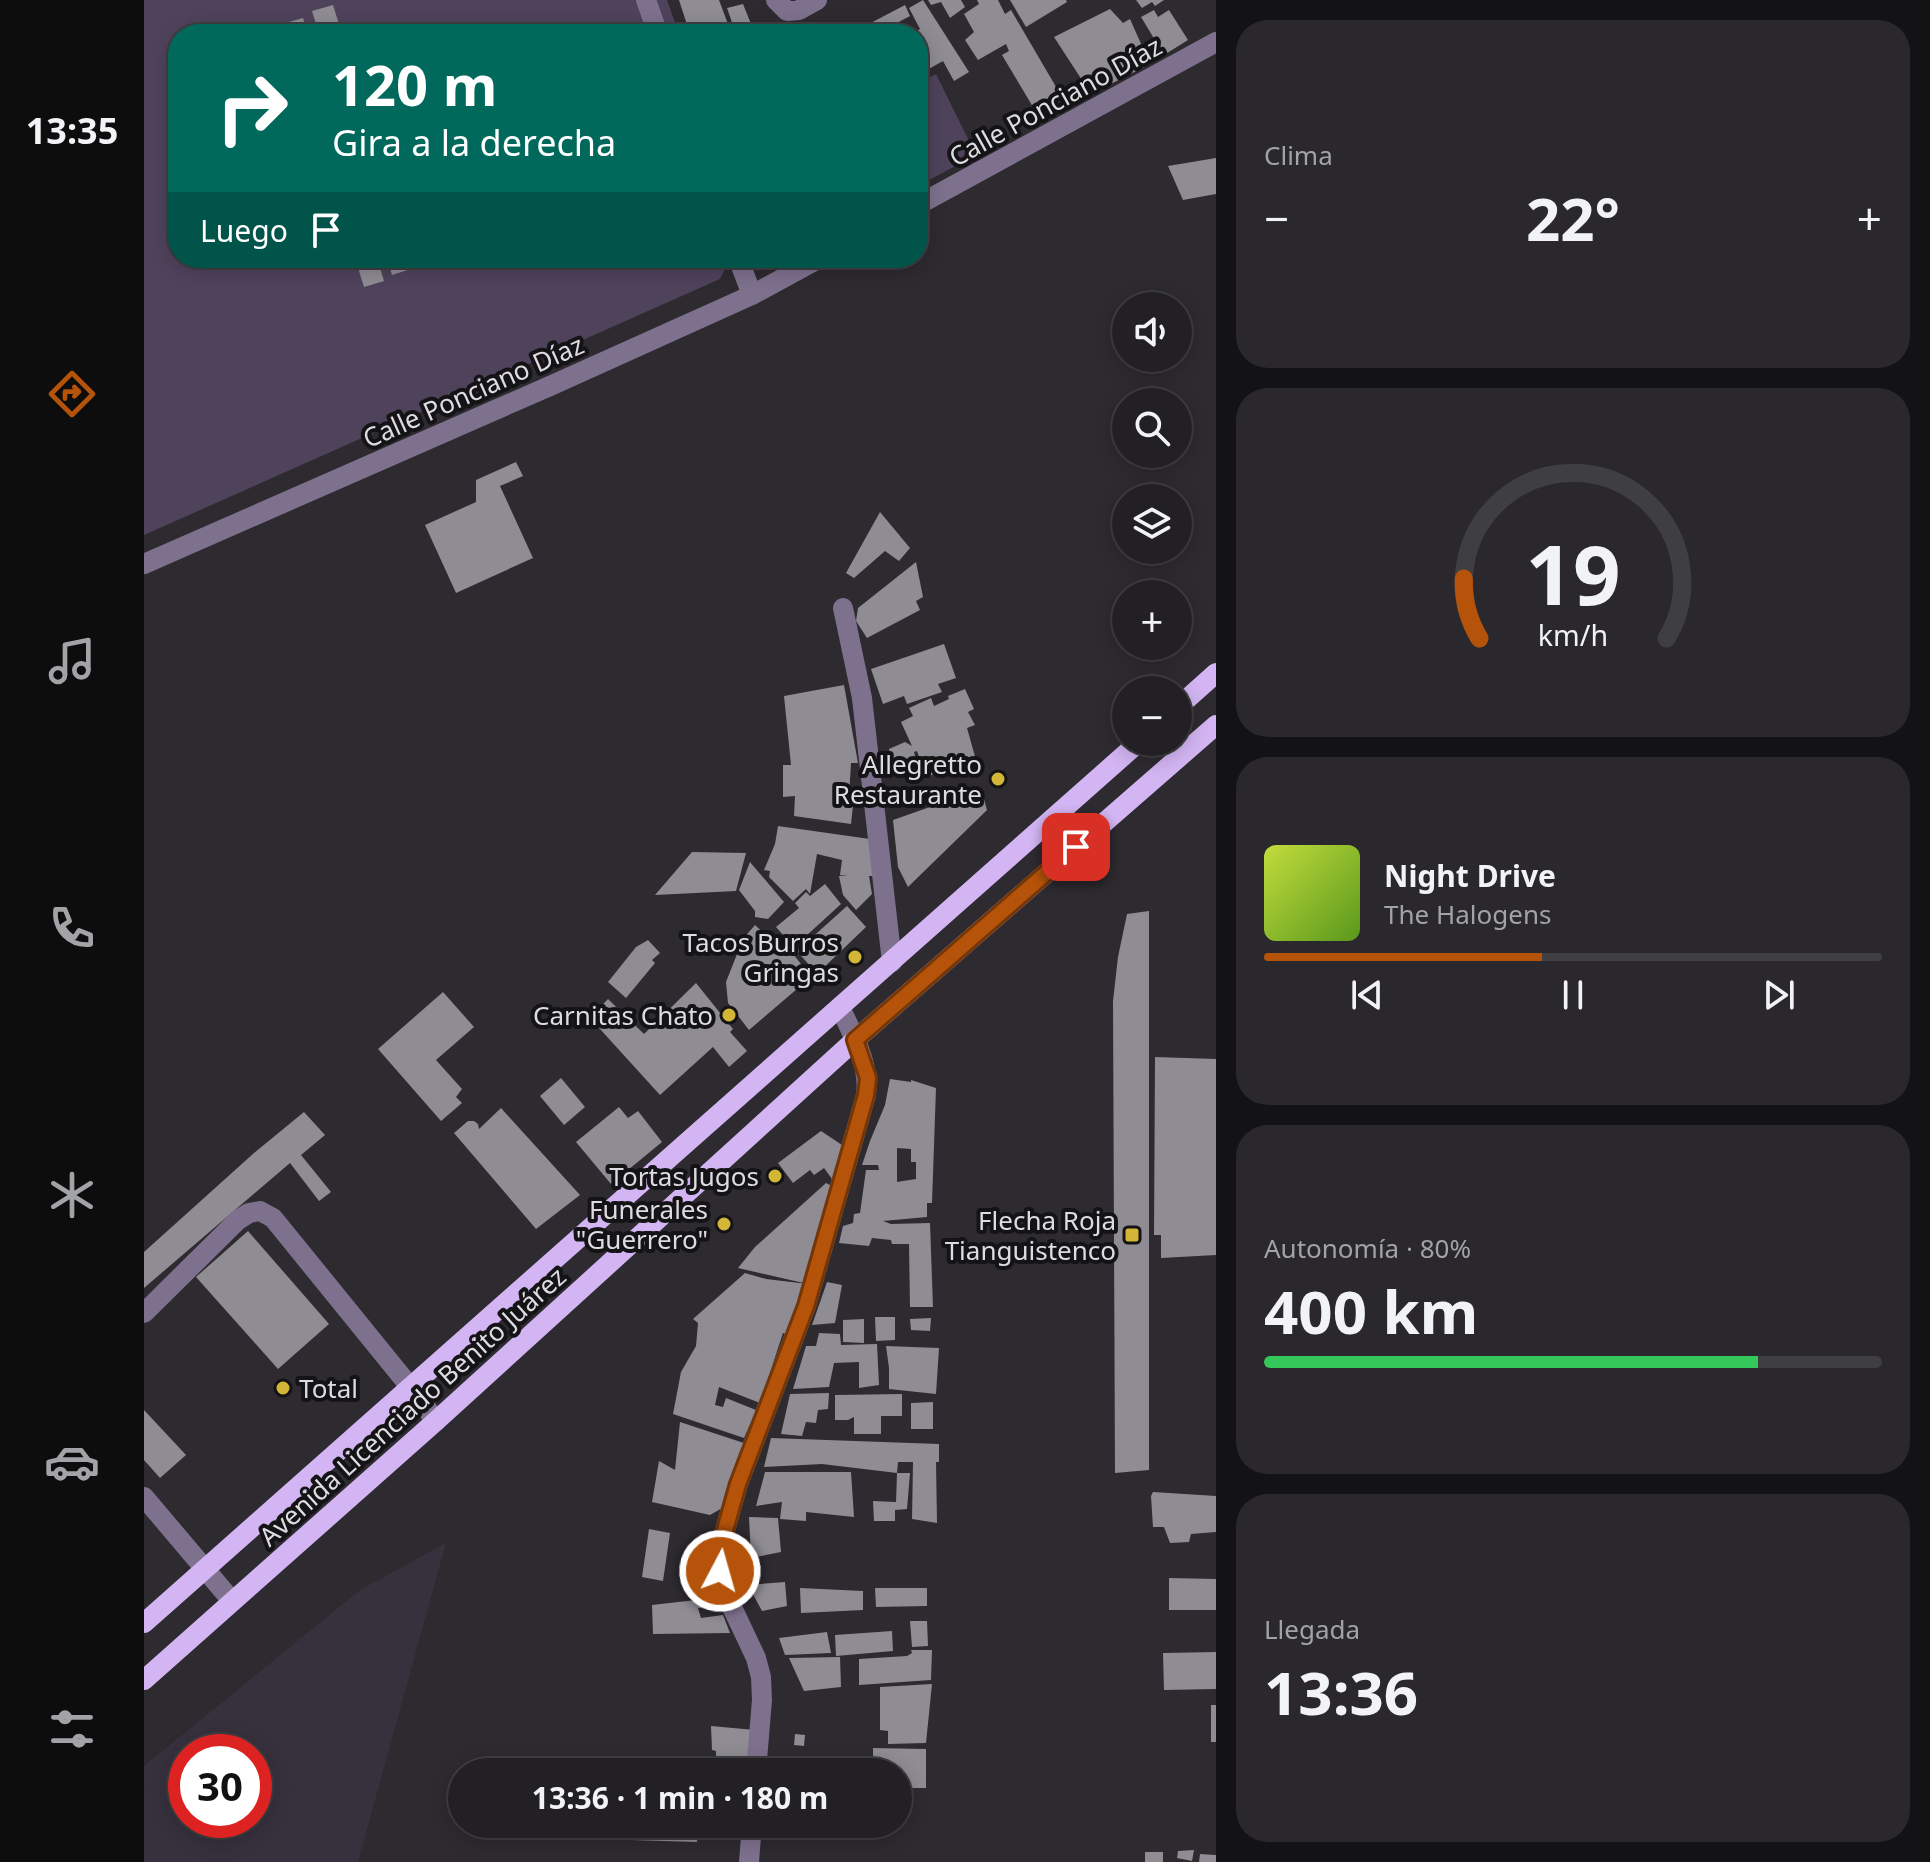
<!DOCTYPE html>
<html lang="es">
<meta charset="utf-8">
<style>
body{margin:0;font-family:"Noto Sans",sans-serif;background:#2a282c;color:#f1f3f6;height:100vh;display:flex;flex-direction:column;font-size:30px;white-space:nowrap}
*{box-sizing:border-box;margin:0}
p{font-size:26px;color:#a2a3a6}
.icon{flex:none;width:44px;height:44px;fill:none;stroke:currentColor;stroke-width:2;stroke-linecap:round;stroke-linejoin:round}
.map{position:relative;flex:1;overflow:hidden}
.side{display:flex;flex-direction:column;gap:20px;padding:20px;background:#131214;width:714px}
.side>*{flex:none}
.top-card{position:absolute;left:24px;top:24px;width:760px;height:244px;border-radius:32px;box-shadow:0 4px 20px #0003,0 0 0 2px #3f3e41;background:#00695c;color:#fff;overflow:hidden}
.controls{position:absolute;left:968px;top:292px;display:grid;gap:16px}
.controls a{display:grid;place-items:center;width:80px;height:80px;border-radius:50%;background:#222024;box-shadow:0 4px 20px #0003,0 0 0 2px #3f3e41;font-size:40px}
.speed{position:absolute;left:24px;top:1734px;display:flex;gap:16px;font-size:40px;font-weight:700;text-align:center}
.speed>*{display:grid;place-content:center;width:104px;height:104px;border-radius:50%;background:#222024;box-shadow:0 4px 20px #0003,0 0 0 2px #3f3e41;line-height:1}
.speed .limit{border:12px solid #d22;background:#fff;color:#111}
.pin{position:absolute;display:grid;place-items:center;width:68px;height:68px;color:#fff;margin:-34px;border-radius:16px;box-shadow:0 4px 12px #0006}
.me{position:absolute;width:88px;margin:-44px;rotate:6deg;stroke-linejoin:round;filter:drop-shadow(0 0 6px #0008)}
.turn{display:flex;align-items:center;gap:28px;height:168px;padding:0 32px;font-size:36px}
.turn .icon{width:104px;height:104px;stroke-width:2.5}
.turn b{display:block;font-size:56px;line-height:68px}
.then{display:flex;align-items:center;height:76px;padding:0 32px;background:#0003;gap:16px;font-size:30px}
.big{font-size:60px;font-weight:700;line-height:1.1}
.side .card{flex:1;display:flex;flex-direction:column;justify-content:center;gap:12px;min-width:0;padding:0 28px;border-radius:32px;background:#2a282c}
.side .dial{align-items:center;gap:0}
.dial svg{height:208px;overflow:visible;fill:none;stroke:#3f3e41;stroke-width:7;stroke-linecap:round;text-anchor:middle}
.dial text{fill:#f1f3f6;stroke:none}
.song{display:flex;align-items:center;gap:24px}
.cover{width:96px;height:96px;border-radius:12px;background:linear-gradient(135deg,hsl(70 70% 55%),hsl(90 70% 35%))}
.played{height:8px;border-radius:4px;background:linear-gradient(90deg,#b45309 45%,#3f3e41 45%)}
.keys{display:flex;justify-content:space-around;direction:ltr}
.heat{display:flex;justify-content:space-between;align-items:center;font-size:44px;direction:ltr}
.charge{height:12px;border-radius:6px;background:linear-gradient(90deg,#34c759 80%,#3f3e41 0)}
.trip{position:absolute;left:304px;top:1758px;width:464px;height:80px;border-radius:40px;background:#222024;box-shadow:0 4px 20px #0003,0 0 0 2px #3f3e41;font-weight:700;line-height:80px;text-align:center}
main{display:flex;flex:1;min-height:0}
.dock{display:flex;flex-direction:column;width:144px;justify-content:space-around;align-items:center;background:#0e0d0e;color:#a2a3a6}
.dock .icon{width:56px;height:56px}
.dock .on{color:#b45309}
.dock b{font-size:36px;color:#f1f3f6}
.map>svg:first-child{display:block}
.built{fill:#36313d;fill-rule:evenodd}
.green{fill:#4f435c}
.building{fill:#8f8c94;fill-rule:evenodd}
.lines{fill:none;stroke-linecap:round;stroke-linejoin:round}
.minor{stroke:#7e718e;stroke-width:20}
.major{stroke:#d2b5f2;stroke-width:20}
.route-casing{stroke:#753606;stroke-width:20}
.route{stroke:#b45309;stroke-width:14}
.poi-dot{fill:#d3b635;stroke:#141316;stroke-width:3}
.labels{text-anchor:middle;dominant-baseline:central;stroke-width:8;stroke-linejoin:round;paint-order:stroke}
.street-label{font-size:26px;fill:#dedce1;stroke:#141316}
.poi-label{font-size:26px;fill:#dedce1;stroke:#141316;text-anchor:end}
</style>
<main>
<nav class="dock">
<b>13:35</b>
<svg class="icon on" aria-label="directions" viewBox="0 0 24 24"><path d="M12 3l9 9-9 9-9-9zM9 14v-3h6M13 9l2 2-2 2"/></svg>
<svg class="icon" aria-label="music" viewBox="0 0 24 24"><path d="M9 18V5l10-2v13"/><circle cx="6" cy="18" r="3"/><circle cx="16" cy="16" r="3"/></svg>
<svg class="icon" aria-label="phone" viewBox="0 0 24 24"><path d="M5 4h4l2 5-3 2q2 4 5 5l2-3 5 2v4C11 20 4 13 5 4z"/></svg>
<svg class="icon" aria-label="climate" viewBox="0 0 24 24"><path d="M12 3v18M4 7l16 10M4 17L20 7"/></svg>
<svg class="icon" aria-label="car" viewBox="0 0 24 24"><path d="M5 17H2v-5l4-1 3-4h7l3 4 3 1v5h-3M9 17h6M6 11h13"/><circle cx="7" cy="17" r="2"/><circle cx="17" cy="17" r="2"/></svg>
<svg class="icon" aria-label="filters" viewBox="0 0 24 24"><path d="M4 7h16M4 17h16"/><circle cx="9" cy="7" r="2"/><circle cx="15" cy="17" r="2"/></svg>
</nav>
<div class="map">
<svg width="1072" height="1862" viewBox="0 0 1072 1862">
<rect width="100%" height="100%" fill="#2d2a30"/>
<path class="built" d="M302,1543L214,1862H0V1766L216,1590ZM110,1752V1820H42V1752Z"/>
<g class="green">
<polygon points="0,0 523,0 535,34 34,34 34,258 598,258 583,265 576,279 0,535"/>
<polygon points="792,74 832,155 774,186 774,84"/>
</g>
<g class="building">
<polygon points="535,0 575,0 587,32 580,34 546,34"/>
<polygon points="779,0 825,72 810,81 799,61 774,75 774,34 769,34 776,29 765,8"/>
<polygon points="784,0 817,0 821,7 806,18 797,2 787,5"/>
<polygon points="833,0 854,0 861,14 867,10 915,92 889,107 858,55 865,51 862,44 834,60 821,40 830,32 820,14 835,4"/>
<polygon points="866,0 922,0 923,2 882,27"/>
<polygon points="992,0 1020,0 1011,6 1008,2 998,8"/>
<polygon points="599,4 611,34 592,34 583,8"/>
<polygon points="189,5 198,34 175,34 168,11"/>
<polygon points="761,5 766,16 732,34 725,34 721,26"/>
<polygon points="966,9 979,23 986,19 1006,64 947,94 910,37"/>
<polygon points="1010,10 1014,17 1025,10 1044,40 1020,55 997,17"/>
<polygon points="159,18 164,34 141,34 138,24"/>
<polygon points="1072,158 1072,194 1039,200 1024,166"/>
<polygon points="211,258 233,258 240,281 220,287"/>
<polygon points="243,258 267,258 270,268 248,275"/>
<polygon points="372,462 379,476 356,486 389,558 312,593 281,525 332,502 332,480"/>
<polygon points="736,512 766,548 755,561 741,551 710,578 702,573"/>
<polygon points="772,562 779,597 772,601 776,610 723,638 712,621 714,608"/>
<polygon points="800,644 812,678 794,684 798,692 763,704 760,696 739,704 727,669"/>
<polygon points="700,685 714,763 707,763 705,796 710,796 707,824 650,816 651,796 639,797 639,765 647,765 640,696"/>
<polygon points="821,689 830,709 824,712 831,725 823,728 832,760 782,777 773,751 770,752 774,767 750,775 745,749 761,742 768,746 757,722 769,716 765,708 787,698 790,706 805,699 804,696"/>
<polygon points="837,789 843,810 764,887 754,867 749,820"/>
<polygon points="634,826 726,839 730,876 725,876 728,894 712,910 699,895 695,876 704,875 696,875 698,860 673,854 666,894 662,889 649,901 625,877 626,871 620,870 631,844"/>
<polygon points="548,852 602,853 592,891 511,895"/>
<polygon points="606,862 640,902 624,919 611,917 611,911 595,890"/>
<polygon points="681,884 697,904 650,947 632,927 655,908 651,903 662,892 666,896"/>
<polygon points="703,906 722,927 673,974 653,951"/>
<polygon points="1005,911 1005,1470 971,1473 969,1001 974,957 983,914"/>
<polygon points="611,925 629,942 643,946 667,977 605,1030 584,1003 582,982 599,939"/>
<polygon points="504,940 516,953 508,960 511,963 482,998 464,982 492,947"/>
<polygon points="552,983 589,1029 586,1032 603,1051 585,1067 569,1047 516,1095 446,1018 464,999 500,1034"/>
<polygon points="299,992 330,1027 292,1060 318,1089 312,1097 318,1103 297,1121 234,1049"/>
<polygon points="1011,1057 1072,1059 1072,1255 1017,1258 1017,1235 1010,1235"/>
<polygon points="417,1078 441,1107 420,1125 396,1096"/>
<path d="M746,1079L767,1082V1080L792,1088L788,1203H783V1217L739,1221L747,1224L786,1223L789,1307H766L765,1244H748L747,1240L728,1238L725,1246L695,1243L699,1226L709,1223L710,1214L716,1213L722,1170H735L734,1165H718L726,1141L741,1105ZM753,1148L767,1149V1162H772V1179L753,1182Z"/>
<polygon points="475,1107 484,1118 494,1111 518,1142 467,1184 432,1142"/>
<polygon points="357,1108 436,1195 392,1229 310,1133 324,1121 330,1121 334,1124 335,1129"/>
<polygon points="160,1112 181,1135 157,1155 187,1192 175,1201 146,1163 0,1288 0,1252 110,1153"/>
<polygon points="677,1131 704,1149 691,1183 680,1168 670,1175 666,1170 649,1183 634,1163"/>
<polygon points="682,1183 690,1187 664,1284 594,1268 611,1247"/>
<polygon points="104,1231 185,1324 134,1369 52,1277"/>
<polygon points="601,1273 622,1279 664,1284 646,1335 639,1333 616,1403 575,1387 571,1405 579,1407 582,1398 612,1410 600,1438 529,1414 537,1372 552,1346 554,1323 549,1319"/>
<polygon points="683,1282 698,1285 691,1323 668,1325"/>
<polygon points="731,1317 751,1317 751,1340 732,1341"/>
<polygon points="787,1318 786,1331 767,1330 766,1319"/>
<polygon points="720,1319 720,1343 699,1342 699,1320"/>
<polygon points="675,1333 696,1334 697,1345 733,1344 735,1385 715,1388 715,1362 690,1363 685,1387 649,1389 662,1346 672,1346"/>
<polygon points="742,1346 795,1348 792,1394 745,1389 745,1368"/>
<polygon points="685,1393 684,1409 674,1410 672,1423 662,1422 658,1436 637,1434 646,1394"/>
<polygon points="758,1394 758,1416 737,1416 737,1434 710,1434 710,1417 704,1420 691,1420 691,1395"/>
<polygon points="789,1402 789,1429 767,1429 767,1403"/>
<polygon points="0,1410 42,1455 16,1478 0,1460"/>
<polygon points="536,1422 606,1445 580,1507 566,1515 508,1502 515,1461 531,1470"/>
<polygon points="627,1438 795,1444 795,1462 792,1462 793,1523 768,1519 769,1462 754,1462 753,1473 678,1464 620,1467"/>
<polygon points="621,1472 707,1472 710,1517 662,1512 662,1521 636,1519 638,1502 612,1506"/>
<polygon points="753,1473 766,1473 763,1509 751,1510 751,1521 730,1521 729,1501 752,1502"/>
<polygon points="1009,1492 1072,1496 1072,1532 1047,1534 1045,1542 1026,1543 1020,1527 1009,1527 1007,1496"/>
<polygon points="605,1517 634,1518 637,1552 607,1558"/>
<polygon points="505,1529 526,1533 519,1581 498,1577"/>
<polygon points="1025,1578 1072,1579 1072,1610 1025,1610"/>
<polygon points="641,1582 643,1606 618,1611 604,1585"/>
<polygon points="656,1588 719,1591 719,1610 657,1613"/>
<polygon points="731,1588 783,1588 783,1606 732,1607"/>
<polygon points="573,1593 575,1606 554,1608 557,1618 579,1615 586,1633 509,1634 508,1605 552,1600 549,1595"/>
<polygon points="766,1621 783,1621 784,1646 768,1647"/>
<polygon points="748,1631 749,1651 692,1656 691,1635"/>
<polygon points="683,1632 687,1653 641,1655 635,1638"/>
<polygon points="767,1650 788,1650 787,1680 715,1685 715,1659 763,1656 768,1653"/>
<polygon points="1072,1652 1072,1689 1020,1690 1019,1653"/>
<polygon points="696,1657 697,1687 660,1691 645,1658"/>
<polygon points="788,1684 782,1743 744,1744 744,1731 736,1730 736,1687"/>
<rect x="1067" y="1705" width="5" height="37"/>
<polygon points="567,1726 611,1730 608,1772 572,1772 572,1751 568,1750"/>
<polygon points="651,1734 661,1735 660,1746 650,1745"/>
<polygon points="729,1748 782,1749 782,1788 754,1788 754,1772 729,1772"/>
<polygon points="488,1824 554,1824 553,1842 487,1840"/>
<polygon points="1050,1850 1048,1861 1033,1858 1034,1851"/>
<rect x="1001" y="1852" width="18" height="10"/>
<polygon points="1056,1854 1072,1855 1072,1862 1055,1862"/>
</g>
<g class="lines">
<g class="minor">
<polyline points="502,0 514,34"/>
<polyline points="632,0 643,11 655,10 673,0"/>
<polyline points="774,205 1072,42"/>
<polyline points="594,258 608,295"/>
<polyline points="0,564 406,386 608,295 676,258"/>
<polyline points="699,608 718,698 748,962"/>
<polyline points="0,1313 94,1220 105,1213 116,1211 129,1218 267,1388 292,1421"/>
<polyline points="0,1497 88,1601"/>
<path d="M612,1772L618,1700L617,1677L612,1658L578,1586L576,1571V1548L594,1484L662,1306L722,1095C726,1063 709,1036 696,1007"/>
<polyline points="605,1862 608,1824"/>
</g>
<g class="major">
<polyline points="1034,707 1072,673"/>
<polyline points="0,1623 995,742"/>
<polyline points="0,1680 292,1421 711,1040 1072,725"/>
</g>
</g>
<g class="lines">
<defs>
<polyline id="route" points="576,1571 576,1548 594,1484 662,1306 722,1095 724,1078 711,1040 932,847"/>
</defs>
<use href="#route" class="route-casing"/>
<use href="#route" class="route"/>
</g>
<g class="poi-dot">
<circle cx="854" cy="779" r="8"/>
<circle cx="711" cy="957" r="8"/>
<circle cx="585" cy="1015" r="8"/>
<circle cx="631" cy="1176" r="8"/>
<circle cx="580" cy="1224" r="8"/>
<rect x="980" y="1227" width="16" height="16" rx="4"/>
<circle cx="139" cy="1388" r="8"/>
</g>
<g class="labels">
<g class="street-label">
<text transform="translate(911 101) rotate(-29)">Calle Ponciano Díaz</text>
<text transform="translate(329 391) rotate(-24)">Calle Ponciano Díaz</text>
<text transform="translate(268 1406) rotate(-42)">Avenida Licenciado Benito Juárez</text>
</g>
<g class="poi-label">
<text x="838" y="764">Allegretto<tspan x="838" dy="30">Restaurante</tspan></text>
<text x="695" y="942">Tacos Burros<tspan x="695" dy="30">Gringas</tspan></text>
<text x="569" y="1015">Carnitas Chato</text>
<text x="615" y="1176">Tortas Jugos</text>
<text x="564" y="1209">Funerales<tspan x="564" dy="30">"Guerrero"</tspan></text>
<text x="972" y="1220">Flecha Roja<tspan x="972" dy="30">Tianguistenco</tspan></text>
<text x="155" y="1388" text-anchor="start">Total</text>
</g>
</g>
</svg>
<div class="controls">
<a><svg class="icon" aria-label="sound" viewBox="0 0 24 24"><path d="M4 9h4l5-4v14l-5-4H4zM17 9q2 3 0 6"/></svg></a>
<a><svg class="icon" aria-label="search" viewBox="0 0 24 24"><circle cx="10" cy="10" r="6"/><path d="M15 15l6 6"/></svg></a>
<a><svg class="icon" aria-label="layers" viewBox="0 0 24 24"><path d="M12 4l9 5-9 5-9-5zM3 14l9 5 9-5"/></svg></a>
<a>+</a>
<a>−</a>
</div>
<div class="speed"><div class="limit">30</div></div>
<div class="pin" style="left:932px;top:847px;background:#d93025"><svg class="icon" aria-label="arrive" viewBox="0 0 24 24"><path d="M6 21V4h12l-3 4 3 4H6"/></svg></div>
<svg class="me" style="left:576px;top:1571px" viewBox="-20 -20 40 40"><circle r="17" fill="#b45309" stroke="#fff" stroke-width="3"/><path d="M0-11L8 9 0 5-8 9z" fill="#fff"/></svg>
<div class="trip">13:36 · 1 min · 180 m</div>
<div class="top-card">
<div class="turn"><svg class="icon" aria-label="right" viewBox="0 0 24 24"><path d="M7 20v-9h11M14 6l5 5-5 5"/></svg><div><b>120 m</b>Gira a la derecha</div></div>
<div class="then">Luego<svg class="icon" aria-label="arrive" viewBox="0 0 24 24"><path d="M6 21V4h12l-3 4 3 4H6"/></svg></div>
</div>
</div>
<section class="side">
<div class="card"><p>Clima</p>
<div class="heat"><a>−</a><b class="big">22°</b><a>+</a></div>
</div>
<div class="card dial"><svg viewBox="0 0 100 80">
<path d="M14 69A42 42 0 1 1 86 69"/>
<path d="M14 69A42 42 0 0 1 8 46" stroke="#b45309"/>
<text x="50" y="56" font-size="32" font-weight="700">19</text>
<text x="50" y="72" font-size="11">km/h</text>
</svg></div>
<div class="card">
<div class="song"><i class="cover"></i><div><b>Night Drive</b><p>The Halogens</p></div></div>
<div class="played"></div>
<div class="keys"><svg class="icon" aria-label="previous" viewBox="0 0 24 24"><path d="M18 5L8 12l10 7zM5 5v14"/></svg><svg class="icon" aria-label="pause" viewBox="0 0 24 24"><path d="M8 5v14M16 5v14"/></svg><svg class="icon" aria-label="next" viewBox="0 0 24 24"><path d="M6 5l10 7-10 7zM19 5v14"/></svg></div>
</div>
<div class="card"><p>Autonomía · 80%</p><b class="big">400 km</b><div class="charge"></div></div>
<div class="card"><p>Llegada</p><b class="big">13:36</b></div>
</section>
</main>
